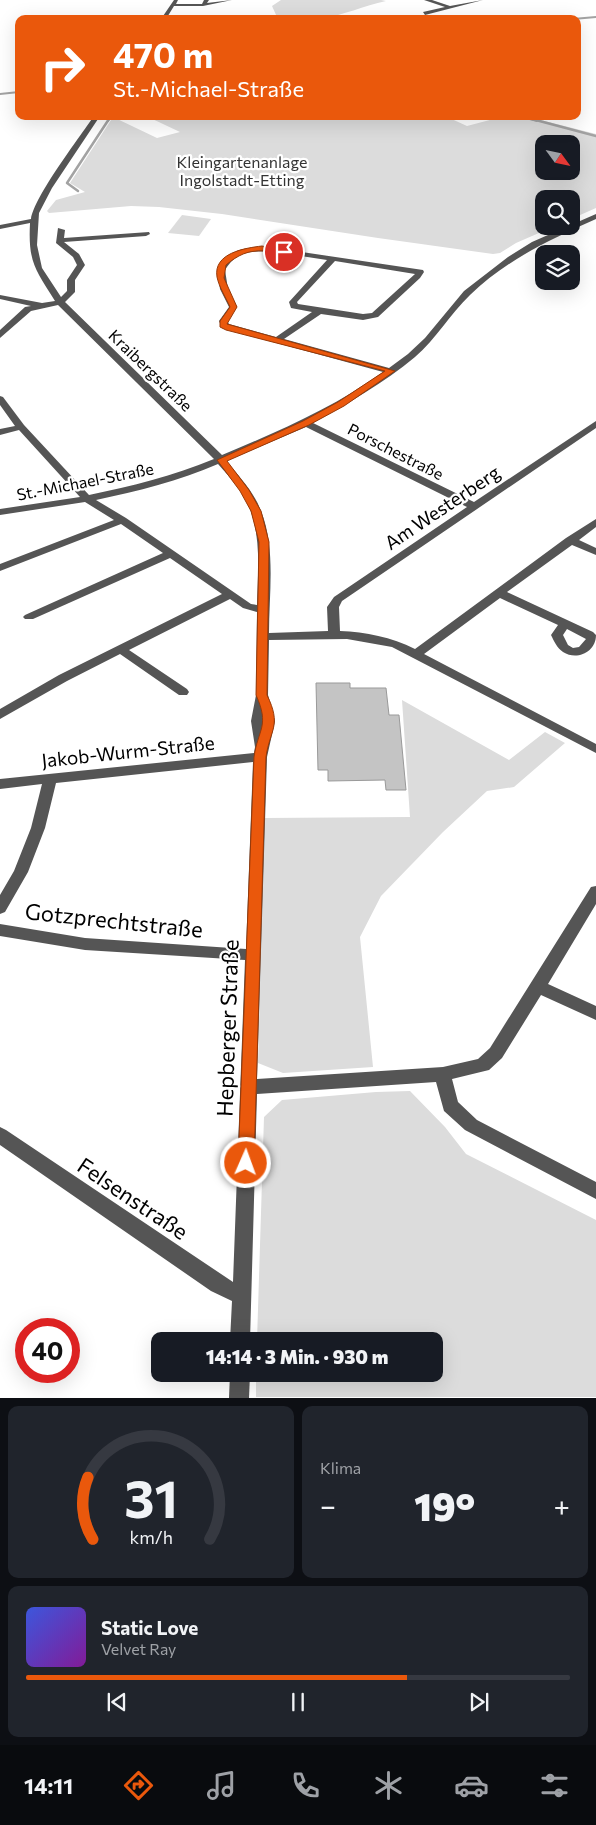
<!DOCTYPE html>
<html lang="de">
<meta charset="utf-8">
<style>
body{margin:0;font-family:Commissioner,sans-serif;background:#20242c;color:#f1f3f6;height:100vh;display:flex;flex-direction:column;font-size:19px;white-space:nowrap}
*{box-sizing:border-box;margin:0}
p{font-size:16px;color:#9ea1a6}
.icon{flex:none;width:28px;height:28px;fill:none;stroke:currentColor;stroke-width:2;stroke-linecap:round;stroke-linejoin:round}
.map{position:relative;height:1398px;overflow:hidden}
.panel{display:flex;flex-direction:column;gap:8px;padding:8px;background:#0d0f14;flex:1}
.panel>*{flex:none}
.hud{position:absolute;left:15px;top:15px;width:566px;height:105px;border-radius:10px;box-shadow:0 5px 20px #0002;background:#ea580c;color:#fff;overflow:hidden}
.needle{width:32px;rotate:123deg}
.tools{position:absolute;left:535px;top:135px;display:grid;gap:10px}
.tools a{display:grid;place-items:center;width:45px;height:45px;border-radius:10px;background:#171b24;box-shadow:0 5px 20px #0002;font-size:25px}
.speed{position:absolute;left:15px;top:1318px;display:flex;gap:10px;font-size:25px;font-weight:700;text-align:center}
.speed>*{display:grid;place-content:center;width:65px;height:65px;border-radius:50%;background:#171b24;box-shadow:0 5px 20px #0002;line-height:1}
.speed .limit{border:8px solid #d22;background:#fff;color:#111}
.pin{position:absolute;display:grid;place-items:center;width:42px;height:42px;color:#fff;margin:-21px;border:2px solid #fff;border-radius:50%;box-shadow:0 1px 5px #0007}
.me{position:absolute;width:55px;margin:-28px;rotate:2deg;stroke-linejoin:round;filter:drop-shadow(0 0 4px #0008)}
.turn{display:flex;align-items:center;gap:18px;height:105px;padding:0 15px;font-size:22px}
.turn .icon{width:65px;height:65px;stroke-width:2.5}
.turn b{display:block;font-size:35px;line-height:42px}
.big{font-size:38px;font-weight:800;line-height:1.1}
.panel .widget{flex:1;display:flex;flex-direction:column;justify-content:center;gap:8px;min-width:0;padding:0 18px;border-radius:10px;background:#20242c}
.panel .dial{align-items:center;gap:0}
.dial svg{height:130px;overflow:visible;fill:none;stroke:#363941;stroke-width:7;stroke-linecap:round;text-anchor:middle}
.dial text{fill:#f1f3f6;stroke:none}
.song{display:flex;align-items:center;gap:15px}
.cover{width:60px;height:60px;border-radius:8px;background:linear-gradient(135deg,hsl(230 70% 55%),hsl(290 70% 35%))}
.played{height:5px;border-radius:2px;background:linear-gradient(90deg,#ea580c 70%,#363941 70%)}
.keys{display:flex;justify-content:space-around;direction:ltr}
.heat{display:flex;justify-content:space-between;align-items:center;font-size:28px;direction:ltr}
.panel .tiles{flex:1;display:grid;gap:8px;grid-template-columns:1fr 1fr}
.widget:last-child{grid-column:span 2}
.trip{position:absolute;left:151px;top:1332px;width:292px;height:50px;border-radius:10px;background:#171b24;box-shadow:0 5px 20px #0002;font-weight:800;line-height:50px;text-align:center}
.dock{display:flex;height:80px;justify-content:space-around;align-items:center;background:#090b0e;color:#9ea1a6}
.dock .icon{width:35px;height:35px}
.dock .current{color:#ea580c}
.dock b{font-size:22px;color:#f1f3f6}
.map>svg:first-child{display:block}
.green{fill:#dcdcdc;fill-rule:evenodd}
.lines{fill:none;stroke-linecap:round;stroke-linejoin:round}
.stream-far1{stroke:#a3a3a3;stroke-width:2}
.stream{stroke:#a3a3a3;stroke-width:2.5}
.building{fill:#c4c4c4;stroke:#999}
.minor{fill:#555;fill-rule:evenodd}
.route{fill:#ea580c;stroke:#983908}
.labels{text-anchor:middle;dominant-baseline:central;stroke-width:4.5;stroke-linejoin:round;paint-order:stroke}
.far-park-label{font-size:16px;fill:#333;stroke:#fff}
.far-street-label{font-size:16px;fill:#000;stroke:#fff}
.street-label{font-size:19px;fill:#000;stroke:#fff}
.near-street-label{font-size:22px;fill:#000;stroke:#fff}
</style>
<div class="map">
<svg width="596" height="1398" viewBox="0 0 596 1398">
<rect width="100%" height="100%" fill="#fff"/>
<g class="green">
<path d="M281,0H381L386,1C364,6 343,15 321,19C307,21 291,19 277,17L272,6Z"/>
<path d="M146,116H445L467,126L505,116H525L596,134V208L571,219V199H544V226H555L516,243L500,253L493,254L378,238L222,214L159,207L131,206L49,213L47,211L56,200L85,192L70,183L113,117L157,138L180,132ZM544,144H571V171H544Z"/>
<polygon points="182,215 211,219 199,236 168,233"/>
<polygon points="402,700 509,760 545,732 565,743 514,787 487,791 443,832 381,896 360,937 373,1067 283,1073 258,1063 264,818 410,817"/>
<polygon points="410,1091 445,1127 466,1154 596,1220 596,1397 256,1397 256,1374 435,1374 435,1341 257,1341 264,1117 282,1100 376,1092"/>
</g>
<g class="lines">
<g class="stream-far1">
<polyline points="573,19 596,17"/>
<polyline points="0,94 19,92"/>
<polyline points="519,116 537,121"/>
<polyline points="108,121 111,116"/>
</g>
<g class="stream">
<polyline points="532,119 596,136"/>
<polyline points="78,191 67,183 109,119"/>
</g>
</g>
<polygon class="building" points="316,683 350,683 350,688 386,688 389,715 399,715 406,790 386,790 385,780 328,781 328,770 318,770"/>
<g class="lines">
<g class="minor">
<polygon points="174,0 178,0 176,4 202,4 204,0 209,0 207,3 232,0 203,6 174,6 166,19 161,19"/>
<polygon points="424,0 432,0 450,6 483,0 425,15 423,12 445,7"/>
<path d="M94,116H100L52,188L39,213L37,245L42,268L61,297L67,291V280L77,265L73,257L56,243L58,228L65,230L64,238L149,232L150,234L146,236L64,242L79,254L85,265L75,280V292L65,302L222,455C279,431 333,408 383,372L222,328L219,321L229,307L220,289L217,270C233,247 242,248 268,247L423,270L424,272L420,278L378,317L363,320L321,314L284,339L389,368L408,354L425,338L464,291L508,257L532,242L596,214V219C551,239 506,260 470,295C450,314 436,339 415,357C384,383 348,403 313,423L474,502L596,421V428L342,601L339,607L340,631C366,632 391,637 415,649L566,538L596,519V527L579,540L596,548V555L572,545L507,592L593,632L596,635C596,652 577,661 563,652C557,648 554,641 551,635L558,625L500,598L424,654L596,744V753L392,647L347,639L269,640L268,695L275,721L267,757L257,1079L443,1067L478,1059L490,1048L591,887L596,886V904L548,984L596,1006V1020L541,995L502,1058L489,1070L452,1079L458,1102L477,1120L596,1182V1199L465,1130L444,1111L436,1082L257,1094L250,1341H230L232,1301L211,1291L0,1145V1127L6,1130L233,1282L245,960L85,950L0,936V924L85,938L246,949L253,762L56,783L45,828L28,872L5,912L0,914V895L14,871L31,828L42,784L0,789V779L254,753L255,747L251,721L256,695L257,612L243,608L230,599L129,650L187,689L189,692L187,695H179L120,654L67,681L0,719V709L59,675L222,594L170,558L33,619H25L23,617L25,615L163,553L121,524L0,571V564L114,520L85,502L0,515V509L80,497L19,430L0,435V429L15,426L0,405V396L3,397L24,425L89,495C132,486 173,476 214,459L58,305L31,311L0,338V330L25,307L31,306L0,299V295L42,303L55,301C35,269 28,262 30,223L0,229V225L31,219C34,197 79,138 94,116ZM268,251L327,260L289,302L291,308L312,312L276,337L229,324L227,321L237,307L228,289L225,270C237,251 247,252 268,251ZM335,261L415,274L372,313L363,314L298,304L297,302ZM306,427L467,507L334,597L327,607L328,631L269,633C269,594 276,548 261,511C254,492 239,476 226,461ZM218,464C226,473 234,482 241,491C263,526 258,566 257,605L251,604L126,518L96,500C138,491 179,481 218,464ZM567,629L586,639L579,647L573,648L568,645L563,635Z"/>
<polygon points="230,1374 250,1374 249,1398 229,1398"/>
</g>
</g>
<path class="route" d="M262,246L288,252C281,256 271,252 264,251C248,250 238,255 226,265L224,278L237,307L227,324L395,371L344,406L309,425L227,461L249,490L261,511L269,542L267,695C282,726 270,729 266,757L254,1163L251,1168L246,1170L240,1168L238,1163L254,757C258,729 270,726 256,695L259,542L251,511L240,491L217,460L303,421L338,402L385,371L226,330L220,327V321L230,307C226,298 219,287 217,277C213,253 245,248 262,246Z"/>
<g class="labels">
<g class="far-park-label">
<text x="242" y="161">Kleingartenanlage<tspan x="242" dy="18">Ingolstadt-Etting</tspan></text>
</g>
<g class="far-street-label">
<text transform="translate(151 370) rotate(44)">Kraibergstraße</text>
<text transform="translate(396 451) rotate(27)">Porschestraße</text>
<text transform="translate(85 481) rotate(-11)">St.-Michael-Straße</text>
</g>
<g class="street-label">
<text transform="translate(442 507) rotate(-34)">Am Westerberg</text>
<text transform="translate(128 751) rotate(-6)">Jakob-Wurm-Straße</text>
</g>
<g class="near-street-label">
<text transform="translate(114 920) rotate(6)">Gotzprechtstraße</text>
<text transform="translate(227 1028) rotate(-88)">Hepberger Straße</text>
<text transform="translate(133 1198) rotate(34)">Felsenstraße</text>
</g>
</g>
</svg>
<div class="tools">
<a><svg class="needle" viewBox="-14 -14 28 28"><path d="M0-13l5 13h-10z" fill="#e53935"/><path d="M0 13l5-13h-10z" fill="#9ea1a6"/></svg></a>
<a><svg class="icon" aria-label="search" viewBox="0 0 24 24"><circle cx="10" cy="10" r="6"/><path d="M15 15l6 6"/></svg></a>
<a><svg class="icon" aria-label="layers" viewBox="0 0 24 24"><path d="M12 4l9 5-9 5-9-5zM3 14l9 5 9-5"/></svg></a>
</div>
<div class="speed"><div class="limit">40</div></div>
<div class="pin" style="left:284px;top:252px;background:#d93025"><svg class="icon" aria-label="arrive" viewBox="0 0 24 24"><path d="M6 21V4h12l-3 4 3 4H6"/></svg></div>
<svg class="me" style="left:246px;top:1163px" viewBox="-20 -20 40 40"><circle r="17" fill="#ea580c" stroke="#fff" stroke-width="3"/><path d="M0-11L8 9 0 5-8 9z" fill="#fff"/></svg>
<div class="trip">14:14 · 3 Min. · 930 m</div>
<div class="hud">
<div class="turn"><svg class="icon" aria-label="right" viewBox="0 0 24 24"><path d="M7 20v-9h11M14 6l5 5-5 5"/></svg><div><b>470 m</b>St.-Michael-Straße</div></div>
</div>
</div>
<section class="panel">
<div class="tiles">
<div class="widget dial"><svg viewBox="0 0 100 80">
<path d="M14 69A42 42 0 1 1 86 69"/>
<path d="M14 69A42 42 0 0 1 11 31" stroke="#ea580c"/>
<text x="50" y="56" font-size="32" font-weight="700">31</text>
<text x="50" y="72" font-size="11">km/h</text>
</svg></div>
<div class="widget"><p>Klima</p>
<div class="heat"><a>−</a><b class="big">19°</b><a>+</a></div>
</div>
<div class="widget">
<div class="song"><i class="cover"></i><div><b>Static Love</b><p>Velvet Ray</p></div></div>
<div class="played"></div>
<div class="keys"><svg class="icon" aria-label="previous" viewBox="0 0 24 24"><path d="M18 5L8 12l10 7zM5 5v14"/></svg><svg class="icon" aria-label="pause" viewBox="0 0 24 24"><path d="M8 5v14M16 5v14"/></svg><svg class="icon" aria-label="next" viewBox="0 0 24 24"><path d="M6 5l10 7-10 7zM19 5v14"/></svg></div>
</div>
</div>
</section>
<nav class="dock">
<b>14:11</b>
<svg class="icon current" aria-label="directions" viewBox="0 0 24 24"><path d="M12 3l9 9-9 9-9-9zM9 14v-3h6M13 9l2 2-2 2"/></svg>
<svg class="icon" aria-label="music" viewBox="0 0 24 24"><path d="M9 18V5l10-2v13"/><circle cx="6" cy="18" r="3"/><circle cx="16" cy="16" r="3"/></svg>
<svg class="icon" aria-label="phone" viewBox="0 0 24 24"><path d="M5 4h4l2 5-3 2q2 4 5 5l2-3 5 2v4C11 20 4 13 5 4z"/></svg>
<svg class="icon" aria-label="climate" viewBox="0 0 24 24"><path d="M12 3v18M4 7l16 10M4 17L20 7"/></svg>
<svg class="icon" aria-label="car" viewBox="0 0 24 24"><path d="M5 17H2v-5l4-1 3-4h7l3 4 3 1v5h-3M9 17h6M6 11h13"/><circle cx="7" cy="17" r="2"/><circle cx="17" cy="17" r="2"/></svg>
<svg class="icon" aria-label="filters" viewBox="0 0 24 24"><path d="M4 7h16M4 17h16"/><circle cx="9" cy="7" r="2"/><circle cx="15" cy="17" r="2"/></svg>
</nav>
